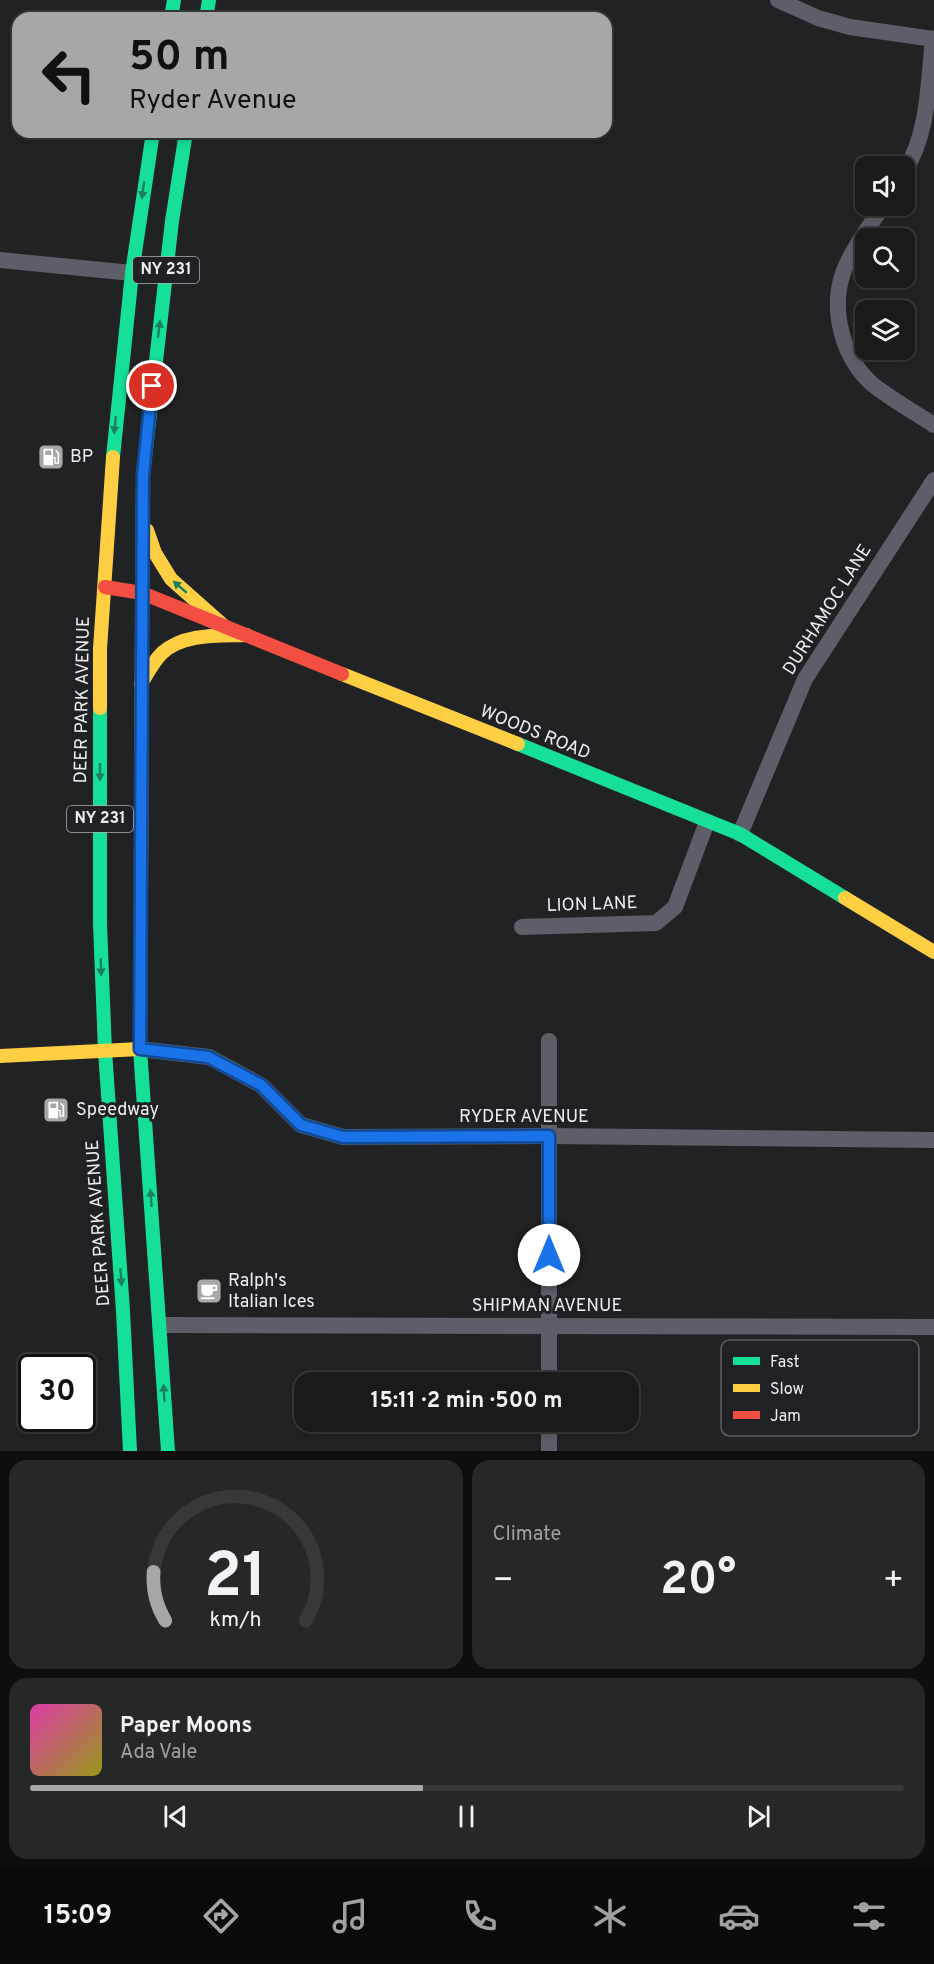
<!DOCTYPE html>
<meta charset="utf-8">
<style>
body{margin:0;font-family:Overpass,sans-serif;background:#262727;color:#f1f3f6;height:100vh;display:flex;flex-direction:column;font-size:22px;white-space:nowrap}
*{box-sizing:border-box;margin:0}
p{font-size:20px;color:#9fa1a2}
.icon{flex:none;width:33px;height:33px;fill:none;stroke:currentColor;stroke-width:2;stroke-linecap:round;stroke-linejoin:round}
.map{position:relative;height:1451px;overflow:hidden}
.panel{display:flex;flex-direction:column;gap:9px;padding:9px;background:#0e0e0e;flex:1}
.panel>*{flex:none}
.banner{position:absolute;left:12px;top:12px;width:600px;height:126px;border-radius:18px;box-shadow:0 3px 9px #0003,0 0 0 2px #373839;background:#a6a7a8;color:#111;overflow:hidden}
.fabs{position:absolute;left:855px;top:156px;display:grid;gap:12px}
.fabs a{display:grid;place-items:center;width:60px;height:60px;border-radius:12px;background:#191a1a;box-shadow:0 3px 9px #0003,0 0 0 2px #373839;font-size:30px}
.speed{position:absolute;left:18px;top:1354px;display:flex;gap:12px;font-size:30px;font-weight:700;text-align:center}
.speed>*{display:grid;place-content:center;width:78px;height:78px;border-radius:50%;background:#191a1a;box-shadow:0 3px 9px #0003,0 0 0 2px #373839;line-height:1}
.speed .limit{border:3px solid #111;border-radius:9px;background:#fff;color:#111}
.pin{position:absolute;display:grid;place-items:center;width:51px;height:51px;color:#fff;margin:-26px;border:3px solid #fff;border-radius:50%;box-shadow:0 2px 6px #0007}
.me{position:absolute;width:66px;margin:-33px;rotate:0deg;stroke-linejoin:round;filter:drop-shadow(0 0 4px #0008)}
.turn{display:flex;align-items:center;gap:21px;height:126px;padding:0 18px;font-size:27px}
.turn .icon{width:78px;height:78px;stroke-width:2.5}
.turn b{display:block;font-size:42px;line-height:51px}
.big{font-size:45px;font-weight:700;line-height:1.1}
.panel .tile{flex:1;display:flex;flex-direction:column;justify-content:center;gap:9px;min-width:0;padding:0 21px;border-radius:18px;background:#262727}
.panel .dial{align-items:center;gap:0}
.dial svg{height:156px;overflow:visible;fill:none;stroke:#373839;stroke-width:7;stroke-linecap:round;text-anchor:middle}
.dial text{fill:#f1f3f6;stroke:none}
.song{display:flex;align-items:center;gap:18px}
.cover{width:72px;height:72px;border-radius:9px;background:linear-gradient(135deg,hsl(320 70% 55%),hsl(60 70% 35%))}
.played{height:6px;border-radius:3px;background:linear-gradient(90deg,#a6a7a8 45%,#373839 45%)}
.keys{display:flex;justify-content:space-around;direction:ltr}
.heat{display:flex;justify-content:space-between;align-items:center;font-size:33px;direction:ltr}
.panel .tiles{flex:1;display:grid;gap:9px;grid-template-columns:1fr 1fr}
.tile:last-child{grid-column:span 2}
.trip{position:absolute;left:294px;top:1372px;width:345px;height:60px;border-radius:18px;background:#191a1a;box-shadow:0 3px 9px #0003,0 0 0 2px #373839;font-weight:700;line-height:60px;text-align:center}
.dock{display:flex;height:96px;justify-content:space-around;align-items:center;background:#0a0a0a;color:#9fa1a2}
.dock .icon{width:42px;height:42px}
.dock .on{color:#a6a7a8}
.dock b{font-size:27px;color:#f1f3f6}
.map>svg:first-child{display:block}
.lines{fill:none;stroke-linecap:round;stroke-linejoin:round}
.street{stroke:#5d5e67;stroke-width:16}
.fast{stroke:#16e098;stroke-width:14}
.slow{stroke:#ffcf43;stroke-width:14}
.jam{stroke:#f24e42;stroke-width:14}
.oneway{fill:#1b805e}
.route-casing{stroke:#114b97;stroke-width:15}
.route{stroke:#1a73e8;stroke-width:10}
.labels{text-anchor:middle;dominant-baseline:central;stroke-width:6;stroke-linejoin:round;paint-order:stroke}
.shield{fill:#202124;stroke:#b0b0b3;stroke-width:1.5}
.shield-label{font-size:16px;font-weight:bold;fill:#eeeef0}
.poi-label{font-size:18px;fill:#eeeef0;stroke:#202124;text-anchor:start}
.street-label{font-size:18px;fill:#eeeef0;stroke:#202124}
.key{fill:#202124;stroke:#5e5e61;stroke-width:1.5}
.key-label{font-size:16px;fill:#eeeef0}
</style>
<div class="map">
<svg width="934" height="1451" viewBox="0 0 934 1451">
<rect width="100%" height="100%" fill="#212223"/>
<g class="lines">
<g class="street">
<polyline points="778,0 818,18 850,27 934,39"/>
<path d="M904,172C929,134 928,83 933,39"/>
<path d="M883,206C869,227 852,249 843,273C830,311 843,358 872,384C891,399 914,412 934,425"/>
<polyline points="0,260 132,273"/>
<polyline points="740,834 805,679 934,480"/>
<polyline points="522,927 656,923 675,907 707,822"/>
<polyline points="549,1041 549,1383"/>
<polyline points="140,1049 209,1057 261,1085 301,1125 343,1137 549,1136 934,1140"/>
<polyline points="160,1325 934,1327"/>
<polyline points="549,1451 549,1422"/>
</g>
<g class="fast">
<polyline points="171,18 174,0"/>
<polyline points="206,18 209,0"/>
<polyline points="113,457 132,273 153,132"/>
<polyline points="142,605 143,475 172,221 186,132"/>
<polyline points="100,708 100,924 105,1051 123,1311 130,1451"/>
<polyline points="518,744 740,834 845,898"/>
<polyline points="141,895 140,1049 168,1451"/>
</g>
<g class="slow">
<polyline points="147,530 155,553 171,579 224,626"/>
<polyline points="342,674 518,744"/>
<path d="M141,684C147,674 153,662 162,653C184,633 219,636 247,635"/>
<polyline points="100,708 100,649 113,457"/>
<polyline points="141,895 142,605"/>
<polyline points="845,898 934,952"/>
<polyline points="0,1056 140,1049"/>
</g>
<polyline class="jam" points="105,587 142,593 342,674"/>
</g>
<defs><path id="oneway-solid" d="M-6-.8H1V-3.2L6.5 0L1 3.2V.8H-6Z" transform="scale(1.5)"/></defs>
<g class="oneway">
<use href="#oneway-solid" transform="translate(143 190) rotate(98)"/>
<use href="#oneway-solid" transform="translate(159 329) rotate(-83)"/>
<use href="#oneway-solid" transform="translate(115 425) rotate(96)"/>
<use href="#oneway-solid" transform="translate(180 587) rotate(-139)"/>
<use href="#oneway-solid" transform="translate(100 772) rotate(90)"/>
<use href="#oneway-solid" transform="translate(101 967) rotate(88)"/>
<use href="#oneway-solid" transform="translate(151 1198) rotate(-94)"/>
<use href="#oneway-solid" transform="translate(121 1277) rotate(86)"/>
<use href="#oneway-solid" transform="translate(164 1393) rotate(-93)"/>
</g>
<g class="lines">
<defs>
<polyline id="route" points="152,386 143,475 140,1049 208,1057 261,1085 301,1125 343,1137 549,1136 549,1255"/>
</defs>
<use href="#route" class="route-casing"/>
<use href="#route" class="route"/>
</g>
<defs>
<symbol id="fuel-square" viewBox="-11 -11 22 22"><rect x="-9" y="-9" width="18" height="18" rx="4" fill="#a6a7a8" stroke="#202124"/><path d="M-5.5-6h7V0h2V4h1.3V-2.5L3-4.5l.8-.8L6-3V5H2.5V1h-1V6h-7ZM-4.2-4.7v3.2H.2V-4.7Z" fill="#fff"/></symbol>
<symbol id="cafe-square" viewBox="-11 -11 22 22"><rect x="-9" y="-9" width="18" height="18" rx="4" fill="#a6a7a8" stroke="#202124"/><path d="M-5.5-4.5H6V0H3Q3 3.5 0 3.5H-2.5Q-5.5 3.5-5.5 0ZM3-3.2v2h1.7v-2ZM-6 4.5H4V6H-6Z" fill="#fff"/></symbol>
</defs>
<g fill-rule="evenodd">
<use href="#fuel-square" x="36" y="442" width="30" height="30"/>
<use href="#fuel-square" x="41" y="1095" width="30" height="30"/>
<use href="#cafe-square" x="194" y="1276" width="30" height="30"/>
</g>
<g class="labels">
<g class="shield">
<rect x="133" y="257" width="66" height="26" rx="4.5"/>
<rect x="67" y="806" width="66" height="26" rx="4.5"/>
</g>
<g class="shield-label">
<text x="166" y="270">NY 231</text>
<text x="100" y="819">NY 231</text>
</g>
<g class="poi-label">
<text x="70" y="457">BP</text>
<text x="76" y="1110">Speedway</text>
<text x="228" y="1281">Ralph's<tspan x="228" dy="21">Italian Ices</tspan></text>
</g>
<g class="street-label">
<text transform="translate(828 610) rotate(-58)">DURHAMOC LANE</text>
<text transform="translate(83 700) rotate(-89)">DEER PARK AVENUE</text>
<text transform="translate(535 733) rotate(22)">WOODS ROAD</text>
<text transform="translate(592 905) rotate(-2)">LION LANE</text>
<text x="524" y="1117">RYDER AVENUE</text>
<text transform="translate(99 1223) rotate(-94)">DEER PARK AVENUE</text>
<text x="547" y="1306">SHIPMAN AVENUE</text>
</g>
</g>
<rect x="721" y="1340" width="198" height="96" rx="9" class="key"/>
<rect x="733" y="1357" width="27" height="8" fill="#16e098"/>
<rect x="733" y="1384" width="27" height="8" fill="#ffcf43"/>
<rect x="733" y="1411" width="27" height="8" fill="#f24e42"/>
<g class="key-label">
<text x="770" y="1367">Fast</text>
<text x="770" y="1394">Slow</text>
<text x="770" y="1421">Jam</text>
</g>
</svg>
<div class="fabs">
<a><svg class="icon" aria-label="sound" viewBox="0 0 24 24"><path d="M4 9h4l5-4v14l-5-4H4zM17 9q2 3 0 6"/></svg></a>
<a><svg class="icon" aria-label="search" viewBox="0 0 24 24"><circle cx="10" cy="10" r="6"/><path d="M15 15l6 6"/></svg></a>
<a><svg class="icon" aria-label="layers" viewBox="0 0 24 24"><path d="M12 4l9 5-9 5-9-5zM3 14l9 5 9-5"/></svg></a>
</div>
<div class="speed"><div class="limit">30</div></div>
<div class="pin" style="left:152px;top:386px;background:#d93025"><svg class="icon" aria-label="arrive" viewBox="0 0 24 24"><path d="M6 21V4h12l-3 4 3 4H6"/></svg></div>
<svg class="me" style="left:549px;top:1255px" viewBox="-20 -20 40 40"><circle r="19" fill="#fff"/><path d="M0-13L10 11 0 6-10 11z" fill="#1a73e8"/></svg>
<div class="trip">15:11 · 2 min · 500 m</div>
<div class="banner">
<div class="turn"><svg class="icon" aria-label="left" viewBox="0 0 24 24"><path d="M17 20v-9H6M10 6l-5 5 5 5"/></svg><div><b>50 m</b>Ryder Avenue</div></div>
</div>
</div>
<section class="panel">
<div class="tiles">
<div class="tile dial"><svg viewBox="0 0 100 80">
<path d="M14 69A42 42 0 1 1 86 69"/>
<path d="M14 69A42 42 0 0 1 8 44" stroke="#a6a7a8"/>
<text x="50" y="56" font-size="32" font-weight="700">21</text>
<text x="50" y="72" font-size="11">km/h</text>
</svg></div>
<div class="tile"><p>Climate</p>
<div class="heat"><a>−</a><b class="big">20°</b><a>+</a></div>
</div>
<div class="tile">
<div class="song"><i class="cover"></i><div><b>Paper Moons</b><p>Ada Vale</p></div></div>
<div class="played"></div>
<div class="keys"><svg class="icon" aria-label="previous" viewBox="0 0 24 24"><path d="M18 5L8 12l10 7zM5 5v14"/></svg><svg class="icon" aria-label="pause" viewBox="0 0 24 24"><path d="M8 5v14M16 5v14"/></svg><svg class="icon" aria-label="next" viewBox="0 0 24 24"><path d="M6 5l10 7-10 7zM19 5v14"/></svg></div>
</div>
</div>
</section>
<nav class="dock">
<b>15:09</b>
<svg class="icon on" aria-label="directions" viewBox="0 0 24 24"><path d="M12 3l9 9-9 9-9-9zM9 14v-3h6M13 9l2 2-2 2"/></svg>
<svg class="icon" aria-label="music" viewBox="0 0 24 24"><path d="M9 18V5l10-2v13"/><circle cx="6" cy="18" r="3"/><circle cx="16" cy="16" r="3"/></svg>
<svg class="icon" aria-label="phone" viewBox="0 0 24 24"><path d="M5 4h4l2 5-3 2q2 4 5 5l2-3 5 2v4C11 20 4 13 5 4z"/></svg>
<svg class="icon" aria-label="climate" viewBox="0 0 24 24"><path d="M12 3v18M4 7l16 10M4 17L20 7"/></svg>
<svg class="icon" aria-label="car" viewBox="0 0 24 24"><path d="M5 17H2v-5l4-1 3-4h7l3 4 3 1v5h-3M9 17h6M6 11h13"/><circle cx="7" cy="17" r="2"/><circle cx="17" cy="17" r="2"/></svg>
<svg class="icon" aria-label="filters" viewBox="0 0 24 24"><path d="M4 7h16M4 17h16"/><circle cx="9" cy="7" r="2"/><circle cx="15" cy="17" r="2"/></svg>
</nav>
